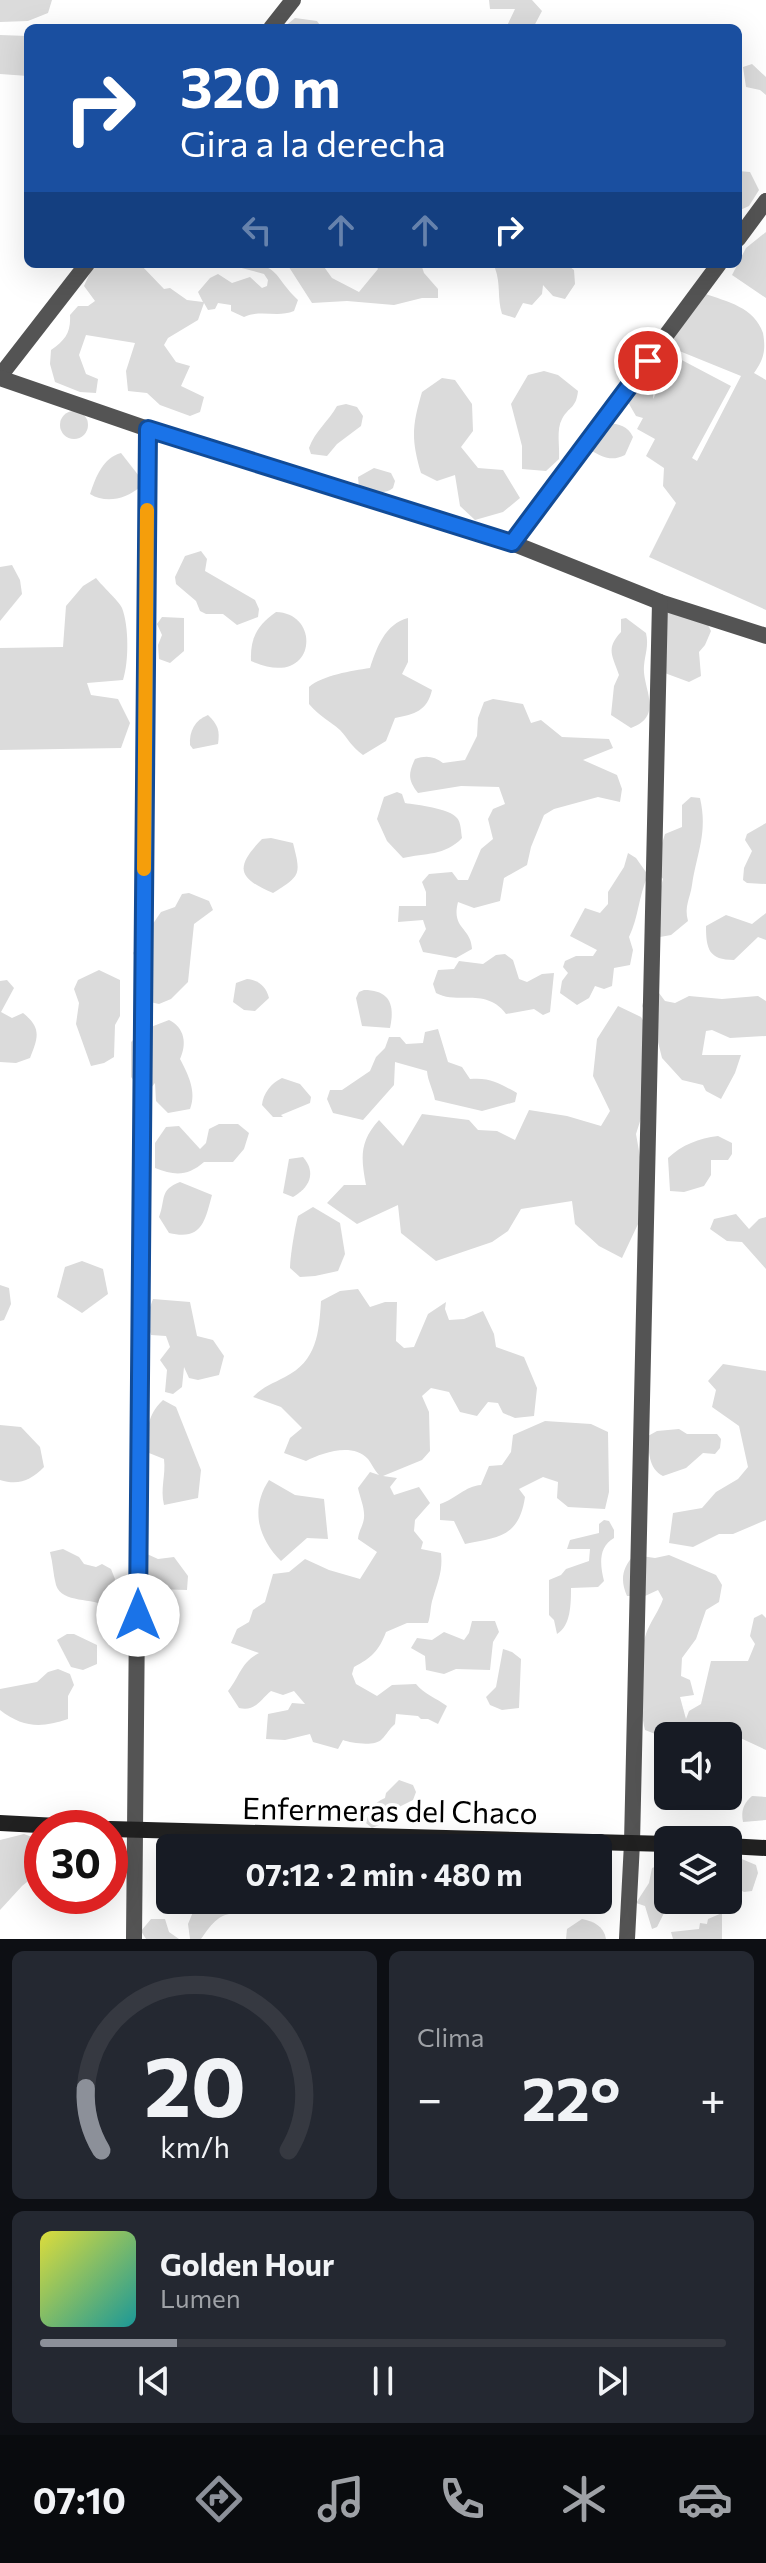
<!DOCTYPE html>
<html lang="es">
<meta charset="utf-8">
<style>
body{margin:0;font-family:Commissioner,sans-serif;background:#242831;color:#f1f3f6;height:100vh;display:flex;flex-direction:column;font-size:30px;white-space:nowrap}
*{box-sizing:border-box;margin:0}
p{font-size:26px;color:#9ea1a6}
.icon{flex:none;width:44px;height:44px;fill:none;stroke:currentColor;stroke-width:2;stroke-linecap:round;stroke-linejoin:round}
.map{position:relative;height:1939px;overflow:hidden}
.drawer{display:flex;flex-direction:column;gap:12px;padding:12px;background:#0d0f14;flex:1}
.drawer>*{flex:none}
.guide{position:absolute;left:24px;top:24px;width:718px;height:244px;border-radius:12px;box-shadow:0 8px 32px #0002;background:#1a4fa0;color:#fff;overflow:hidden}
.tools{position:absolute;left:654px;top:1722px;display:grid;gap:16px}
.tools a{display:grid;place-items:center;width:88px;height:88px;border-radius:12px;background:#171b24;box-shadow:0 8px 32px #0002;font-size:40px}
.speed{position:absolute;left:24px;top:1810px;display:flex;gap:16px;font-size:40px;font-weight:700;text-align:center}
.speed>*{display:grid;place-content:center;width:104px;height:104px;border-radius:50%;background:#171b24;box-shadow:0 8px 32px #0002;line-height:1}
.speed .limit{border:12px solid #d22;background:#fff;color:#111}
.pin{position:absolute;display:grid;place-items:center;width:68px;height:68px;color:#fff;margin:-34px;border:4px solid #fff;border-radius:50%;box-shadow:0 2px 8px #0007}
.me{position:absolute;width:88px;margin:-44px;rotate:0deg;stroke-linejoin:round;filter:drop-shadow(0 0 6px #0008)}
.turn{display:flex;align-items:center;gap:28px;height:168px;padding:0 24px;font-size:36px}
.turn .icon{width:104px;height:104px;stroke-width:2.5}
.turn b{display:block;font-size:56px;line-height:68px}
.lanes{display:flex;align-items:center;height:76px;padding:0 24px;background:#0003;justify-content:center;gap:40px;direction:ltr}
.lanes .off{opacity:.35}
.big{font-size:60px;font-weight:700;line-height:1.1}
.drawer .tile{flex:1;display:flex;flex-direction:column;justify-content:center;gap:12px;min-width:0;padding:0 28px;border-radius:12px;background:#242831}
.drawer .dial{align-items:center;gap:0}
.dial svg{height:208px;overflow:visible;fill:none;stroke:#363941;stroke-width:7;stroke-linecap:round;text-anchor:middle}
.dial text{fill:#f1f3f6;stroke:none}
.song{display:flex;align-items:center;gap:24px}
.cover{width:96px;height:96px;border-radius:12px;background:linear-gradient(135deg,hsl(60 70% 55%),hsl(180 70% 35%))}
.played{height:8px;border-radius:4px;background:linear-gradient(90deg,#8c9099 20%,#363941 20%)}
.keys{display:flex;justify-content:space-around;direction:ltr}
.heat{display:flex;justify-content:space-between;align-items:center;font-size:44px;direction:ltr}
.drawer .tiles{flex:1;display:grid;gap:12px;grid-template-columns:1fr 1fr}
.tile:last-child{grid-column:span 2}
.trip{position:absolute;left:156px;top:1834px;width:456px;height:80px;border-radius:12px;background:#171b24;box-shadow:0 8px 32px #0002;font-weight:700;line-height:80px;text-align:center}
.tab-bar{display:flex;height:128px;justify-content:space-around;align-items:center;background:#090b0e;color:#9ea1a6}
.tab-bar .icon{width:56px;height:56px}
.tab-bar .active{color:#8c9099}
.tab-bar b{font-size:36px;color:#f1f3f6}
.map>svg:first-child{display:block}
.green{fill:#dbdbdb}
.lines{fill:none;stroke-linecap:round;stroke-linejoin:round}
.minor{stroke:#545454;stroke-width:16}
.secondary{stroke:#212121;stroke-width:16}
.route-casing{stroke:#114b97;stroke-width:20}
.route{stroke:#1a73e8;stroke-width:14}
.slow{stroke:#f59e0b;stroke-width:14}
.labels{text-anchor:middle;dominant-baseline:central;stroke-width:7;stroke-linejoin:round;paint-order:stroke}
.street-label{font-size:30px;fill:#000;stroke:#fff}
</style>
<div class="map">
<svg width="766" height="1939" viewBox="0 0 766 1939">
<rect width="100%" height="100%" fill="#fff"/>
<g class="green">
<polygon points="0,0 52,0 48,13 28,21 0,22"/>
<polygon points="489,0 532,0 542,11 533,28 506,28 515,9 490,9"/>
<polygon points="295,18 317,21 322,28 283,28"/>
<polygon points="0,35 28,36 28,76 0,74"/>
<polygon points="752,64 766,77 766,95 760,90 746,87 743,67"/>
<polygon points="738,171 750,172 759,190 749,206 738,211"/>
<polygon points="766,232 766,298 732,275 746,248"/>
<path d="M94,264H140L164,289L170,288L187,300L203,302L198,292L210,278L218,274L232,283L250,277L262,288L267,286L268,280L264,274L234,266V264C283,264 269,272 298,300L294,311C277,318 261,309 244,317L231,311V305L218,303L215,309L208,310L204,303L198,320L168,338L164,345L176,362L190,366L181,386L204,397L200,412L190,416L160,405L147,393L128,391L126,371L135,343L86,335L79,355L86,374L98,379L96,393L80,392L55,382L50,364L51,350C65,340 71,333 70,315L78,306H88L95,301L84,286Z"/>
<polygon points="287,264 322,264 332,278 359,292 378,269 375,264 421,264 424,273 438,289 438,298 422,298 394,305 347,301 312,303"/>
<path d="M497,264H566L574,270L575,284L565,299L553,296L543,285L542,294L532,305L523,303L515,318L502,314C497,298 501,284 495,268Z"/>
<path d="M703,293C728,302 754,307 763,333C766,350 764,359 754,373L766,380V610L649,557L676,503L663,486L664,468L646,456L655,439L637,429L643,418L636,416L625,397L641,381L653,391V399L676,357L731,386L692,458L697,461L741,376L667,346Z"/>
<path d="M544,371L558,375L578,391C576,409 569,406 562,419C556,430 560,446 559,459L546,471L522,469V446L511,404L528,375Z"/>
<path d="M442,378L455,380L472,404L473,431L461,447L478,468L503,470L520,498L503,512L475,520L460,506L455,475L437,481L421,473C411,439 412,426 422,392Z"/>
<path d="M346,404L357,407L363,416L361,426L337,444L327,456L311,454L309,448C315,431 328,422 337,406Z"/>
<circle cx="74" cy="425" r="14"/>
<path d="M608,423C619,424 628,426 633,437L625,455C611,462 603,457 590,450Z"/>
<path d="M121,453L139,476L140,487C126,499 106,504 90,494C96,476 103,458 121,453Z"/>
<path d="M374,468L391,473L395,481L393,488C384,496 370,491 359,488L358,477Z"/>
<polygon points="201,551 207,559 205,571 255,600 259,609 258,617 237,625 223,614 206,614 200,611 196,601 176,584 175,577 185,556"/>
<polygon points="12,565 20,580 22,594 0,621 0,567"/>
<path d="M96,578C102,586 119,601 122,608C129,626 129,662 123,680L87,683L91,695L118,699L130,723L121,748L0,750V648L63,647L66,606L83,586Z"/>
<polygon points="667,611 707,623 711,631 705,645 699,652 701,676 689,682 662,672"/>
<path d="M276,612C323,613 316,691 251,661C250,639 257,625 276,612Z"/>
<polygon points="162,617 184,618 184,651 170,663 159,659 158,645 162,635 157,624"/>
<path d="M408,618V662L402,674L432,690C427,711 415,714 395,718L386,741L363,755C351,746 349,740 340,730C330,721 320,717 309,704V687C323,675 351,671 370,668C377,647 385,624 408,618Z"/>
<path d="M626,618L646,633C649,646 645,654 644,666C642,688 665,716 631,728L611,715L614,686L619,675C613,656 605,649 621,632V619Z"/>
<path d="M493,699L523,704L531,723L541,720L562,737L609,739L613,748L583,760L617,775L622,789L620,802L598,797L554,809L544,815L531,847L527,865L504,878L500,901L474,908L458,902C451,929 471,927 472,949L456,958L423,952L419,941L426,929L423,920L398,922L399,906H426V892L422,882L429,874L452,872L458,880H468L481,849L493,839L488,819L493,809L505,804L499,787L461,786L418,793C408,780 408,774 415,759C426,755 434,756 443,763L465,760L477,736L478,718L484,702Z"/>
<path d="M208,715C218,725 220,730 218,744L193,749L190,745C189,731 195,720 208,715Z"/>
<path d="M397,792L402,794L405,803C417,805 449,808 457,818C461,822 461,832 462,838C445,856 425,853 403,858L387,841L377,819L384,797Z"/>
<path d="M691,797L700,798C708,833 697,852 692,885C690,899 684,906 688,921L671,935L660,937L653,916L663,879L654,868L665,834L682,827V805Z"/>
<polygon points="766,823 766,884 747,883 743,880 744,868 752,851 745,840 747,834"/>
<path d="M271,838L293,843C301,875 301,875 273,893C237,878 235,867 262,839Z"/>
<path d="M628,853L636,858L648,875C638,898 639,916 629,937L633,950L630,965L614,968L612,986L604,989L595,986L589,998L577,1005L560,993L562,981L568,973L563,967L565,961L576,956H593L597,950L570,936L585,908L600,913L608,904V892L624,867Z"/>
<polygon points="189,893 209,901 213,910 194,924 188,982 171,999 159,1004 150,1002 143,972 133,953 161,912 175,907 182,894"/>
<path d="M766,913V940L758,937L734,960C709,960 706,949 706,926L726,915L752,924Z"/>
<path d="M505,954L513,960L519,979L527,982L542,974L554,973L550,1012L543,1015L534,1009L506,1014C486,987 458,1005 436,993L433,984L438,970L454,969L459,961L483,964L496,955Z"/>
<polygon points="99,970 120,980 120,1016 115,1025 114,1057 104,1063 91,1066 76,1024 79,1003 74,989 78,980"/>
<path d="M247,979C258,980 266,986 269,998L255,1011L244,1010L233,1002L236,983Z"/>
<path d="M7,980L14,988L1,1012L12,1018L23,1013C42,1028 38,1038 30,1058L16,1063L0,1062V981Z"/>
<polygon points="656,989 665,1001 675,1003 689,996 722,999 758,996 766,1001 766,1036 730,1038 712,1030 706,1031 702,1055 741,1055 735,1073 721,1099 706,1091 703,1085 682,1080 662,1058 656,1034 642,1006 644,999"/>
<path d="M364,990C390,990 395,1005 390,1028L362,1026L356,998L359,992Z"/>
<path d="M618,1006L641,1017L650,1032L649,1093L636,1134L646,1191L638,1224L622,1258L599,1246L575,1224L572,1201L521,1209L508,1231L492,1242L436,1261L401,1233L398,1205L357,1224L327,1203L344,1185H366C361,1158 359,1142 379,1120L403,1146L422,1114L469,1120L478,1130L497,1131L515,1140L529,1110L567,1116L601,1126L610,1111L593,1076L597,1039Z"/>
<path d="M169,1020C185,1028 187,1044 180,1059C188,1074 197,1092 190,1109L168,1113L156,1101L155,1083L150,1089L135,1082L131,1077V1042L143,1030Z"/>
<path d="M438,1029L448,1062L462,1067L470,1079C491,1077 500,1084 517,1093L515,1102L482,1111L435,1100C433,1089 428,1082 427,1071L395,1062L394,1085L363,1120L333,1113L327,1099L330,1090H342L370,1071L376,1057L385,1048L389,1037H400L406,1044L423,1043L425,1032Z"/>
<path d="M282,1078L300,1084L311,1097L310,1103L281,1115L283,1117H273L262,1105C263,1094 271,1083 282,1078Z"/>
<path d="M219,1124H238L249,1133L244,1149L233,1162H204C188,1176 175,1176 155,1168V1143L166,1127L179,1126L200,1149L206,1143L209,1129Z"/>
<path d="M718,1136L732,1143V1154L728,1160H711V1175L704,1186L684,1192L670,1191L668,1158C682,1145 699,1138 718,1136Z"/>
<path d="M303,1157C317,1173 309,1188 293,1197L283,1193L289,1159Z"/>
<path d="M180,1182L212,1195C205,1221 202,1241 169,1233L159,1217C166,1199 159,1190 180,1182Z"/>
<path d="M313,1207L340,1223L345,1254L338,1271L315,1276L300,1277L290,1268C290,1257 295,1227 298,1216Z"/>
<polygon points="736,1214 749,1229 759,1219 766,1217 766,1269 742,1242 727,1241 710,1229 714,1219"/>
<polygon points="82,1261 103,1269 108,1294 82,1313 57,1297 65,1267"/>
<polygon points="0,1285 9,1288 11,1304 4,1320 0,1321"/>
<path d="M358,1289L370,1307L385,1302H397L396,1341L404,1348L414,1347L428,1314L446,1302L445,1309L449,1320L464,1319L483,1311L494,1334L496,1347L524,1357L537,1388L534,1416L515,1418L503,1413L498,1403L488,1402L477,1416L460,1412L449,1392L431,1388L422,1396L429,1412L430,1451L422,1460L383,1476L397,1478L390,1487L394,1495L419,1487L430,1503L415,1520L414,1531L423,1542L421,1549L441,1553C443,1571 438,1581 433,1598C430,1606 431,1615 428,1623H407L386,1632C379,1651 371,1658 354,1667L352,1674L356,1684L377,1696L392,1685L416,1684C424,1694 436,1698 447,1706L438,1724L428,1719H421L418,1716L396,1714L395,1724C389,1729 387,1734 382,1739C375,1747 351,1743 343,1740L338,1749L313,1742L310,1734L285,1740L266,1739L268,1714L288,1710L292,1703L305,1704L294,1691L283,1695L271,1691C260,1700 255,1712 239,1708L228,1691C240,1676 241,1662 259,1653L231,1643L237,1629L249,1622L253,1610L265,1602L273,1574L289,1572L305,1559L329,1570L360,1579L377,1552L358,1539C359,1530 363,1526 364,1518C365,1508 360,1498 358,1488L370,1472L379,1475C374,1470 372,1464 368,1459C352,1442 322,1453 306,1461L284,1453L290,1438L302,1428L281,1407L253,1397C264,1386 272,1384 285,1377C317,1361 319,1333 321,1301L340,1291Z"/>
<polygon points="153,1299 190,1302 197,1336 213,1340 224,1356 219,1375 198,1380 189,1378 184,1367 182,1387 173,1394 165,1392 167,1370 160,1360 170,1347 166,1336 151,1335 146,1318"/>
<polygon points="723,1364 766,1371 766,1520 733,1534 719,1534 693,1547 669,1543 673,1513 702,1508 716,1492 738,1479 748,1467 739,1426 712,1407 716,1390 708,1381"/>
<path d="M163,1400L176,1407L201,1470L198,1498L164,1505C160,1488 166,1476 164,1459L149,1453C147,1431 146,1416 163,1400Z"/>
<path d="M545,1421L591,1424L608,1432L609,1492L605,1509L568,1507L557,1498L558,1482L543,1477L519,1489L525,1497C519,1537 499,1537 465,1544L454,1521L440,1520V1504C456,1499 465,1486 481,1485L489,1466L502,1465L511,1452L513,1435Z"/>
<path d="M0,1425L21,1427L40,1447L44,1467C31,1480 19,1486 0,1480Z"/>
<path d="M679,1429L687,1434H717L721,1439L720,1448L715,1454L703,1453L686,1468L663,1476C648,1468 649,1452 648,1436L657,1431Z"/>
<path d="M269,1480L295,1495L324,1499L328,1539L307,1538L281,1561C258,1538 250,1509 269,1480Z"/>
<path d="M604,1520L609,1521L614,1530V1538C598,1547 600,1565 604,1581L598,1587L571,1588C571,1603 571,1626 557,1634L554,1620L549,1615V1580L561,1575L566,1569L589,1561L590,1549H567L570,1540L599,1533V1524Z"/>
<path d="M63,1549L79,1557L84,1564L96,1567L102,1564L111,1569L115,1579L113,1592L127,1609L121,1630L113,1641L103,1632L108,1607C93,1597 62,1604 56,1585C53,1574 53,1563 50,1552Z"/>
<path d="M147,1554L158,1559L174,1557L188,1576L187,1590C166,1590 148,1587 130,1577L129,1562Z"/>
<path d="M634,1555L655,1558L669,1555L716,1575L722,1585L719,1602L706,1610L696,1639L682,1658L681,1676L690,1680L694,1695L680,1697L686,1719L689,1711L701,1704L711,1661H748L755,1644L750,1636L754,1618L762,1614L766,1618V1750L734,1735V1737L705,1736L686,1722L685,1736H668V1739L645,1730C639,1705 637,1659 646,1634C650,1622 659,1611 663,1599L658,1590L645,1596H627C620,1580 622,1568 634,1555Z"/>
<polygon points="472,1621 495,1621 499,1632 493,1642 490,1670 456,1669 444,1674 426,1670 425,1656 411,1648 417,1638 432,1640 444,1632 464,1640 469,1633"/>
<polygon points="67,1634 74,1634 97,1645 97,1664 83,1670 71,1667 57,1640"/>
<polygon points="503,1649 512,1652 521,1659 519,1708 502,1710 490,1705 486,1697 496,1687"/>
<path d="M58,1669L70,1674L74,1685L68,1696V1719C42,1728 23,1728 0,1710V1689L37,1682L48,1672Z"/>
<path d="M399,1780L413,1785L416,1792L413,1800L393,1810L391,1820L372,1828L366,1823C369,1811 373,1803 385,1798L386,1793Z"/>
<path d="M752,1796L766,1797V1820L743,1822C741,1811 743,1804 752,1796Z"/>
<polygon points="24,1834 40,1840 42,1870 22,1886 0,1910 0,1840"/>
<polygon points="196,1837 210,1837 223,1842 264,1837 270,1842 265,1848 187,1848 187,1843"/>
<polygon points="737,1857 756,1865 758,1873 752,1891 744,1892 736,1888 728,1867"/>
<polygon points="657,1866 658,1903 663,1907 664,1913 657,1927 652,1929 645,1906 636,1903 649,1883 652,1868"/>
<path d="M198,1900H253L247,1913C221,1911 214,1920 201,1939H190L188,1924Z"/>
<polygon points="722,1913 722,1939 673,1939 671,1932 699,1929 700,1923 707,1924 708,1919"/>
<polygon points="151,1919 165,1919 169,1932 179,1939 146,1939 141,1931"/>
<path d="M582,1919C593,1921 604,1926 606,1939H566L567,1929Z"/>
</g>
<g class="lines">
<g class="minor">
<polyline points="271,28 293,0"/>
<polyline points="738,239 766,201"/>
<polyline points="0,376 87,264"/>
<polyline points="0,378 148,429 512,543 660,602 766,636"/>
<polyline points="512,543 719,264"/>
<polyline points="134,1939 148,429"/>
<polyline points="627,1939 632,1843 660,602"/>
</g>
<g class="secondary">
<polyline points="0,1823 96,1828"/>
<polyline points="110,1829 668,1844"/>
<polyline points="728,1846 766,1848"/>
</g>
</g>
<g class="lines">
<defs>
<polyline id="route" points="138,1615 148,429 512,543 648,361"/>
</defs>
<use href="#route" class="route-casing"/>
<use href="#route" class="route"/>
<polyline class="slow" points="144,869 147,510"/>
</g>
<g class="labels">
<g class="street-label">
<text transform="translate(390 1809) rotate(1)">Enfermeras del Chaco</text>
</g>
</g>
</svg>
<div class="tools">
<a><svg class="icon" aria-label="sound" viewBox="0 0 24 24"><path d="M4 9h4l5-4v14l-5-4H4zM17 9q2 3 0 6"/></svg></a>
<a><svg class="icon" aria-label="layers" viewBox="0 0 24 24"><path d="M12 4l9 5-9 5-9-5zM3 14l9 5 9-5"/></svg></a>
</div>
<div class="speed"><div class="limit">30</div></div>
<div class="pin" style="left:648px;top:361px;background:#d93025"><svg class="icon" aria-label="arrive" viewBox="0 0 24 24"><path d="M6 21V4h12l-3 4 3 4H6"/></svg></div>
<svg class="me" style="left:138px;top:1615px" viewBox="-20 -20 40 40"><circle r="19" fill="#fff"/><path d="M0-13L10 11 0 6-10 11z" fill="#1a73e8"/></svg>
<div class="trip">07:12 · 2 min · 480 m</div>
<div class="guide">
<div class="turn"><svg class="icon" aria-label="right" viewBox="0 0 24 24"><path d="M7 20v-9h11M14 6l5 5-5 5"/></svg><div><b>320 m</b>Gira a la derecha</div></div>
<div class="lanes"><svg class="icon off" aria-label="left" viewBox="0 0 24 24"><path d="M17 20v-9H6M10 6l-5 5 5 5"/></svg><svg class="icon off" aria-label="ahead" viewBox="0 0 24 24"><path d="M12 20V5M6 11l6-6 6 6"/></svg><svg class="icon off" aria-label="ahead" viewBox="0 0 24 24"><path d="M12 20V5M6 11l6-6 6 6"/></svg><svg class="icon" aria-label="right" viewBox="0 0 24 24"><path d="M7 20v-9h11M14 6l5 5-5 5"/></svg></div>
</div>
</div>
<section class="drawer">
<div class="tiles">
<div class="tile dial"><svg viewBox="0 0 100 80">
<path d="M14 69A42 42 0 1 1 86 69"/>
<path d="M14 69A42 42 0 0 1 8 45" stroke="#8c9099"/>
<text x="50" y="56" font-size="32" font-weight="700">20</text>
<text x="50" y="72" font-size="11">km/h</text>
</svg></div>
<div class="tile"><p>Clima</p>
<div class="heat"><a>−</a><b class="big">22°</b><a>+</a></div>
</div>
<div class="tile">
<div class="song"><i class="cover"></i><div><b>Golden Hour</b><p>Lumen</p></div></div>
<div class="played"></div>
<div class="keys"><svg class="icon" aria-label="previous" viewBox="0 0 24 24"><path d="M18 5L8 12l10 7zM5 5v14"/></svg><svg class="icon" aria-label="pause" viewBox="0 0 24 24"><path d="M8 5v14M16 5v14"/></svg><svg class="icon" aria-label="next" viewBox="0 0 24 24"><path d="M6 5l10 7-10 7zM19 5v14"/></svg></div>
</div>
</div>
</section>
<nav class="tab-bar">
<b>07:10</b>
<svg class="icon active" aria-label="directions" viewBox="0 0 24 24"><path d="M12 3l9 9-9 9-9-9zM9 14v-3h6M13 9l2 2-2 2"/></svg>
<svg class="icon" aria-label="music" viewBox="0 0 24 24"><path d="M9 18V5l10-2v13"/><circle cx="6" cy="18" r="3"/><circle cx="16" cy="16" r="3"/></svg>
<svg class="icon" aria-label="phone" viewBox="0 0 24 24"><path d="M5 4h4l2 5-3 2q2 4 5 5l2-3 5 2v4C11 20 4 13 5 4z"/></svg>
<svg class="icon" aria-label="climate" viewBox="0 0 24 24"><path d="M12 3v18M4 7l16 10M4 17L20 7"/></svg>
<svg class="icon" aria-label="car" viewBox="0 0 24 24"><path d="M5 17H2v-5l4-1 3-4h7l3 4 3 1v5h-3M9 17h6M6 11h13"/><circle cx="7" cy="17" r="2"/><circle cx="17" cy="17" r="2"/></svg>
</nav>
